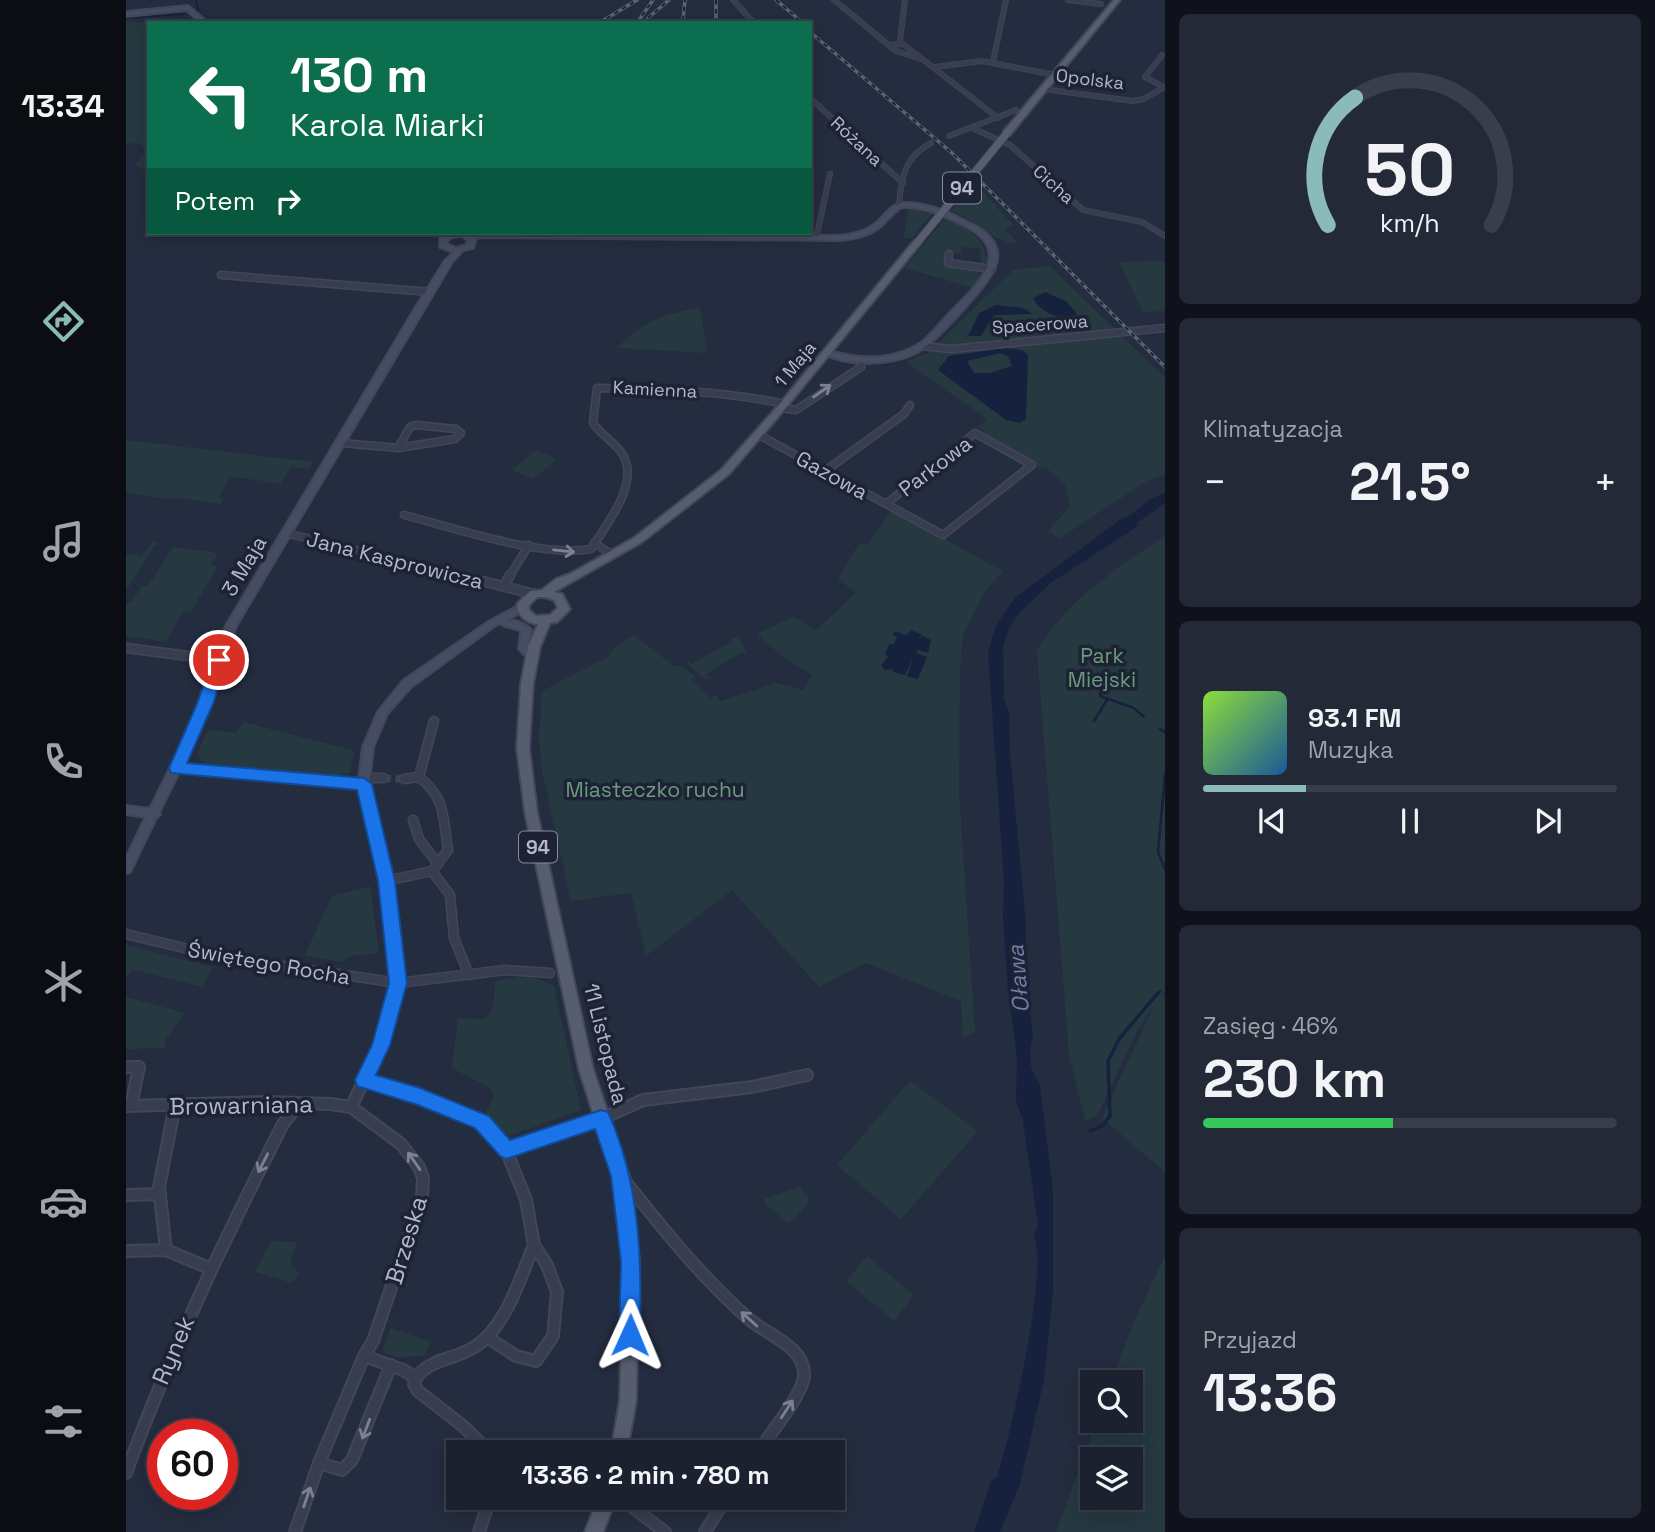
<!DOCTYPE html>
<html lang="pl">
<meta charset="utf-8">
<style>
body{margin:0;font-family:"Space Grotesk",sans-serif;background:#242937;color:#f1f3f6;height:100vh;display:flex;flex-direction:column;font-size:26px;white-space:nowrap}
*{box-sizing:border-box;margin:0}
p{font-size:23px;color:#a0a3aa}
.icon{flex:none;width:38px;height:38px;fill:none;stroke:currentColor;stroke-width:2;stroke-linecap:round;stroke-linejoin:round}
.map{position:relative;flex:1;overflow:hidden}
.drawer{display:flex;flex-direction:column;gap:14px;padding:14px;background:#0f121a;width:490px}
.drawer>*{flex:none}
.hud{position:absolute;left:21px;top:21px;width:665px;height:214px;border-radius:0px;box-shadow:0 4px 18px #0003,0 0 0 2px #393e4b;background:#0b6e4f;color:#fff;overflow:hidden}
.buttons{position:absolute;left:954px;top:1370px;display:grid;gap:14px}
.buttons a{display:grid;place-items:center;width:63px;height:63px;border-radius:0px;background:#1b212f;box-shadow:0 4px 18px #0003,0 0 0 2px #393e4b;font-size:35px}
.speed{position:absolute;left:21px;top:1419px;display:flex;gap:14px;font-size:35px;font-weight:700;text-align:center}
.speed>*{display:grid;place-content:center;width:91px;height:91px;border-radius:50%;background:#1b212f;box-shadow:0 4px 18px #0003,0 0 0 2px #393e4b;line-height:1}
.speed .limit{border:10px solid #d22;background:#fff;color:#111}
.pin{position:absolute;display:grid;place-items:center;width:60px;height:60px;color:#fff;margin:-30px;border:4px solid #fff;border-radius:50%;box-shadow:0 2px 7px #0007}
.me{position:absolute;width:77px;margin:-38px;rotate:1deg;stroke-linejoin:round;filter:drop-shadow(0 0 5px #0008)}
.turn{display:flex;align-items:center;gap:24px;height:147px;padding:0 28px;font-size:32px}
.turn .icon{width:91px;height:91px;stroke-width:2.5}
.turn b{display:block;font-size:49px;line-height:60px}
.then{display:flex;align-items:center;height:66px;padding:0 28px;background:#0003;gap:14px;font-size:26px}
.big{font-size:52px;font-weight:800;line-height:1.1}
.drawer .widget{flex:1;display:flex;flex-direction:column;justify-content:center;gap:10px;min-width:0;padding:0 24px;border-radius:10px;background:#242937}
.drawer .dial{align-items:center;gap:0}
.dial svg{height:182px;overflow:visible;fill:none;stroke:#393e4b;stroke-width:7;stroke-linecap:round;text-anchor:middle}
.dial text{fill:#f1f3f6;stroke:none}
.song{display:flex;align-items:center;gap:21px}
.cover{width:84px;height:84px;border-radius:10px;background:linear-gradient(135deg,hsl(90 70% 55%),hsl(210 70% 35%))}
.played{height:7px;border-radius:4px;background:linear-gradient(90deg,#8bbbb9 25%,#393e4b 25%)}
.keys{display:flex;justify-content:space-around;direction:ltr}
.heat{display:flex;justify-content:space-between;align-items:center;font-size:38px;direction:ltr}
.charge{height:10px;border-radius:5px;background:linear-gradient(90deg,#34c759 46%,#393e4b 0)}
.trip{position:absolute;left:320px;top:1440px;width:399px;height:70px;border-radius:0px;background:#1b212f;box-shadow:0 4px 18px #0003,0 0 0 2px #393e4b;font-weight:800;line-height:70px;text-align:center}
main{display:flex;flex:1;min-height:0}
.menu{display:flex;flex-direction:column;width:126px;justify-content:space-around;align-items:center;background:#0b0d13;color:#a0a3aa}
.menu .icon{width:49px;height:49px}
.menu .active{color:#8bbbb9}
.menu b{font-size:32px;color:#f1f3f6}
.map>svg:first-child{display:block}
.green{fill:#263940;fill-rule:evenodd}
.water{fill:#16213d;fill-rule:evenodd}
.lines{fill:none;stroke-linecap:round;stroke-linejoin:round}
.stream-far2{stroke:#16213d;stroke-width:2}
.stream-far1{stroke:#16213d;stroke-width:2.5}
.stream{stroke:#16213d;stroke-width:3.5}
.street-tunnel{stroke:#3a4154;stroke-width:8;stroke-dasharray:8 4.5;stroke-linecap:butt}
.street-far3-casing{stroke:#414758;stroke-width:6}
.street-far2-casing{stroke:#414758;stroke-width:9}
.street-far1-casing{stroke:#414758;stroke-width:11}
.street-casing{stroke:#414758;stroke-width:14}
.secondary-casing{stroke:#414758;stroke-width:4}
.primary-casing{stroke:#414758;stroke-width:4}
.street-far3{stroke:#383e4f;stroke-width:4.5}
.street-far2{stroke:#383e4f;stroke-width:6}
.street-far1{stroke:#383e4f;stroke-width:8}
.street{stroke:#383e4f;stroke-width:10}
.secondary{fill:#464c62;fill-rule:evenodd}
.primary{fill:#565d6f;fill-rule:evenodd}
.rail-casing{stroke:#5a6276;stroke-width:3.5}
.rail{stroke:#1d2334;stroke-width:2;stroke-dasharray:4.5;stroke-linecap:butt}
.primary-bridge-casing{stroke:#414758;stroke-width:9;stroke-linecap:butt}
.primary-bridge{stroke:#565d6f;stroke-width:7}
.oneway{stroke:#7c8293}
.route{fill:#1a73e8;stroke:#114b97;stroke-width:2}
.labels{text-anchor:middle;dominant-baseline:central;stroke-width:7;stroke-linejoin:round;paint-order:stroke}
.far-street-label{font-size:18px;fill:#b4b9ca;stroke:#1d2334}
.shield{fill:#1d2334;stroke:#878c9d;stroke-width:2}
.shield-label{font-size:19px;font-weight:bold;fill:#b4b9ca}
.street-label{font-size:21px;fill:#b4b9ca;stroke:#1d2334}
.park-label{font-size:21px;fill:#6a9b7c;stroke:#1d2334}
.water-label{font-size:23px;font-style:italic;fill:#6c7eaa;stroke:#1d2334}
.near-street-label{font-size:24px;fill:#b4b9ca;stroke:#1d2334}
</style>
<main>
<nav class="menu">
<b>13:34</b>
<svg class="icon active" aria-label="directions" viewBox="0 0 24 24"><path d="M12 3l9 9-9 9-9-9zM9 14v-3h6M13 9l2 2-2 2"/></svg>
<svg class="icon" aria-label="music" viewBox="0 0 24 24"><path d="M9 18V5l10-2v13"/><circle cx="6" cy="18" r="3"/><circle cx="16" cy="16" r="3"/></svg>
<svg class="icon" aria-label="phone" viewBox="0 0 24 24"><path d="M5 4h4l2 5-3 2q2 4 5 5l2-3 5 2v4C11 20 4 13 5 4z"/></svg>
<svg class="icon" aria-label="climate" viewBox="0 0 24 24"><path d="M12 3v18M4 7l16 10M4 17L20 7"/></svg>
<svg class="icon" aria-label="car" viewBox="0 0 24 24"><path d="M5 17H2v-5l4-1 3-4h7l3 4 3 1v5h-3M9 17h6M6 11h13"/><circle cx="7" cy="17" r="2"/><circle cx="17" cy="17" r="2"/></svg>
<svg class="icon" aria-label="filters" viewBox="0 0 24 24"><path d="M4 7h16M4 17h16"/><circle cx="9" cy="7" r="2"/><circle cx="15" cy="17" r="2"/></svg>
</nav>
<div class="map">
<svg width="1039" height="1532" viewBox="0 0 1039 1532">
<rect width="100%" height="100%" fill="#242c3f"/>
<g class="green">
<polygon points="0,22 38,23 23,23 23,172 9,166 9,163 20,153 15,144 0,143"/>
<path d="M849,183L887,225L879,229L892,244C865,241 852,221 825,211Z"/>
<polygon points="787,209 806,214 786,238 778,238 782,210"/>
<path d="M819,218C839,227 860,238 861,261L855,265L854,249L835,247V253H827L826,261L854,273L855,280L847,288L779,268Z"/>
<polygon points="1039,261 1039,311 1017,312 993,262"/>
<polygon points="924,266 1039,378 1039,475 1022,480 933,539 922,531 944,506 939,485 919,467 912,467 854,435 858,431 851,427 861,419 780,362 803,352 887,270"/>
<path d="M574,307L581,353L491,348C520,319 535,316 574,307Z"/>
<polygon points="0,440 187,462 183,469 165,467 154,484 104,476 93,498 97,500 95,504 46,497 44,499 0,493"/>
<polygon points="410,450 431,459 407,479 386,470"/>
<polygon points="766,510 877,571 859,591 837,635 834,668 833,792 849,1032 837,1038 835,1001 740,963 693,987 606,890 520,956 505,893 445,901 416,771 413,739 416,691 482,657 488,648 508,635 548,666 554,666 569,676 565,680 585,698 590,695 595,701 651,683 677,690 686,675 657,657 631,634 668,616 689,631 730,593 712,579 733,543 741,545"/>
<path d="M1039,536V992L1034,996L1039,995V1172L976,1118L1028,1005L1011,1031L971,1116L959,1121L943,1054L911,650C943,599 990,568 1039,536Z"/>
<polygon points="28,541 35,545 29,545 0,591 0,554 15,556"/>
<polygon points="47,547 92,553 85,565 92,566 64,613 57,612 39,642 0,636 0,604 7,600 16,586 22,586"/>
<polygon points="603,637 614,639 622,655 617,652 580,674 583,679 578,678 562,664 562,661 566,664 607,641"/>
<polygon points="117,722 226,750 228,752 224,772 212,776 78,763 71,753 82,730 110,733"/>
<polygon points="244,886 253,953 225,956 214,962 179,955 206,896"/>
<polygon points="0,945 87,967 76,987 6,969 0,978"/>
<path d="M397,977L409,978L428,986L455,1110L383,1136L356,1119L368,1097L364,1088L326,1068L332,1018C370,1023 367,1015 369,981Z"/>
<polygon points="0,997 59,1013 39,1040 39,1048 0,1049"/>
<polygon points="784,1081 852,1131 775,1219 711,1165"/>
<polygon points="673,1187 682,1196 683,1203 663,1224 639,1204 638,1199"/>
<polygon points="145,1241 171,1242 164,1263 173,1273 170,1279 163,1282 129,1272"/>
<polygon points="741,1256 788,1295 768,1321 720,1281"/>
<path d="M1039,1256V1532H930L971,1421H1004V1382H985L1009,1319ZM966,1460H1004V1498H966Z"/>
<polygon points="265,1328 305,1342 298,1356 271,1357 259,1353 257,1349"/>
</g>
<g class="water">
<path d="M919,292L940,301L951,314C936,321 915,314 907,298Z"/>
<polygon points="870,305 897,308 907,314 868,315 855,336 842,336 853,313"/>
<path d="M880,348L896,350L902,355L900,419L894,423L880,420L812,370L823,356ZM875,353L882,356L886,366L864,373H848L841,361Z"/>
<path d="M1039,492V503L1011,523L1012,526L926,582L896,610L884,626L877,646L878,697L883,714L884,755L900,924L899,976L907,1035L904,1049L905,1067L914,1086L927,1191V1292L918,1380L894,1484L874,1532H848L865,1481L871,1477C884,1437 923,1271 908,1237L912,1225L897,1121L890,1100L891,1058L881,979L877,919L878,881L862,653L870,625L889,598L998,517L1000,518L1022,501Z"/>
<polygon points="785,630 796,635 794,638 797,636 805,640 802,653 792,650 790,653 801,657 792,679 781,676 787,658 779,675 767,672 767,669 759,670 755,665 762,657 759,654 763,644 768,644 771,637 767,635 769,631 780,635"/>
</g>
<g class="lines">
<g class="stream-far2">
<polyline points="70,0 72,10"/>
<polyline points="0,18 58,14"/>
</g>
<g class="stream-far1">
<polyline points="951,671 976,684 974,696 1008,708 1018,717"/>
<polyline points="968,721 981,700"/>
<polyline points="1034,729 1039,732"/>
<polyline points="1039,775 1032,852 1039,869"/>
<polyline points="1031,995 1034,991"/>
</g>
<polyline class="stream" points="964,1131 976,1126 984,1116 982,1061 993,1039 1032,993"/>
<polyline class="street-tunnel" points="257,778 278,779"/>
<defs>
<g id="street-far3">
<polyline points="607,0 628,23"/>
<polyline points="708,0 770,51 794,59"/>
<polyline points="942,0 975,4"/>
<polyline points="777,44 774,40 779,0"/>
<polyline points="764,45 777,44 872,118"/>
<polyline points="867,62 880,0"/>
<polyline points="809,67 856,61 929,75"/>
<polyline points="917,89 1007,101 1018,99 1038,87 1019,77 1036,55"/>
<polyline points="684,98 777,183"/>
<polyline points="846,128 884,145 957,210 1016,222 1039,236"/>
<polyline points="823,136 890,110"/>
<path d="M773,205C775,178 779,156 805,143"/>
<polyline points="690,239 704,174"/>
</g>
<g id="street-far2">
<polyline points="823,254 822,263 866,269"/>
<polyline points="95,275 304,292"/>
<polyline points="796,346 825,349 1039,328"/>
<polyline points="655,408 670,410 735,367 736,361"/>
<polygon points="289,425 330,429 335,433 329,439 272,448 284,427"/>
<polyline points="633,435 817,535 906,465 849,433 760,504"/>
<polyline points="216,443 272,448"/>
<polyline points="699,471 778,414 784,405"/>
<path d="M278,515C329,528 415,558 465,549C480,525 514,484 497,455C490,443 475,435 467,423L471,388C535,389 597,391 659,404"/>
<polyline points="160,533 339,577"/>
<polyline points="468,543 487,555"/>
<polyline points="383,577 403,545"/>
</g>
<g id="street-far1">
<polyline points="332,575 408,594"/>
<polyline points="378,586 384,575"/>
<polyline points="0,648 93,660"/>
<polyline points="238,778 257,778"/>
<polyline points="278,779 293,777"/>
<polyline points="287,820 293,839 312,864"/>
<polyline points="306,871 324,895 328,938 343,975"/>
<path d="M260,881L306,871L322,850C317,818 320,798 293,777L308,721"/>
<polyline points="0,934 91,956 272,983 379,970 424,973"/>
<polyline points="269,995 272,983"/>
</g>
<g id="street">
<polyline points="0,1067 13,1067 5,1106"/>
<polyline points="238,1080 294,1097 356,1122 380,1150 400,1200 408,1245 421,1265 431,1292 427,1336 410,1361 390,1356 361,1337"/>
<polyline points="0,1106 141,1102 204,1104 225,1107 275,1144 293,1167 297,1178 296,1197 247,1341 238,1356 193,1463 169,1532"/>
<polyline points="225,1107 255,1045 269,993"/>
<polyline points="380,1150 475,1119 517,1100 626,1087 681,1075"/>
<path d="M499,1181C537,1229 577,1279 624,1320C642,1335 679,1347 678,1375C678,1393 643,1435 632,1452"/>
<polyline points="0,1195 34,1194"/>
<polyline points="40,1250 33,1187 49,1105"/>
<polyline points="0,1251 40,1250 85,1269"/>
<polyline points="238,1356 277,1370 290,1378"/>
<path d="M290,1378C305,1358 327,1360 347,1348C380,1328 394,1278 408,1245"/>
<polyline points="290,1378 288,1384 292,1391 337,1426 364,1452"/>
<polyline points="193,1463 216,1470 226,1460 265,1365"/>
<path d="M0,1473C44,1353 99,1238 157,1124L172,1105"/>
<polyline points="489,1498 501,1503 539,1532"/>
<polyline points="353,1532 364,1498"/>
<polyline points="579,1532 600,1498"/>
</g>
<g id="secondary">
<polygon points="62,6 82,23 75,23 61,10 0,16 0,12"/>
<path d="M776,203C797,202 818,210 837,220C850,226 868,235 871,251C873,260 868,269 864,276C853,294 808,344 790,353C765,365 721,367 697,353L701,351C724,356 747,361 770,354C779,352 787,348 795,343C805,335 813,325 821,316C835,301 869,273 863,250C859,234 840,226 827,220C811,212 793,206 775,207C768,212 763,218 757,224C745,236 728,239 712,240L348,237L350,239L347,248L337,250L326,262L110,626L72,732L56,764L233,780L237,747L252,712L277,681L364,621L394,605H400L402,607L400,609L381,620C390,621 398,622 405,630L403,648L411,657L409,659H403L393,649L395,631C389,627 379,628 374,623L370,625L285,687L261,714L247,747L243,784L266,881L278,983L276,987L272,988L268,987L266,983L254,881L234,788L53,772L33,812L34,814L30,818L4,872L0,873V858L20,817L0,814V806L24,809L62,732L100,626L290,307L319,261L328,252L314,247V238L326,233L712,236C725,235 739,232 749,224C759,216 763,206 776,203ZM336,236L342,240L341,245L330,248L321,244V241L326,237Z"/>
</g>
<g id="primary">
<polygon points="988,0 994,0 884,135 878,135 878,131"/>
<path d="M788,241L795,243L658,410L603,474L516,542L428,592L436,594L444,609L431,622L424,623L414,647L407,684L403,748L411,812L467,1069L503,1176L513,1262L510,1400L501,1452H485L494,1400L497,1262L487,1176L453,1069L399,812L391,748L395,684L402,647L412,624C401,624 391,615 391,604L404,591L416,590L430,579L444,574L508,538L595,470L652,406ZM411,597H419L428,600L432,608L424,615L410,616L403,610V605Z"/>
<polygon points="472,1498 490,1498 477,1532 459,1532"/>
</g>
</defs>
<use href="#street-far3" class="street-far3-casing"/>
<use href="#street-far2" class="street-far2-casing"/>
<use href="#street-far1" class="street-far1-casing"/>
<use href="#street" class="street-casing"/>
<use href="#secondary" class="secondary-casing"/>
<use href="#primary" class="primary-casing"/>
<use href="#street-far3" class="street-far3"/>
<use href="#street-far2" class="street-far2"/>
<use href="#street-far1" class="street-far1"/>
<use href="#street" class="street"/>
<use href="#secondary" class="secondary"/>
<use href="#primary" class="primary"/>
<defs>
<g id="rail">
<polyline points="590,0 590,23"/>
<polyline points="650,0 677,23"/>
<polyline points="522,18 543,0"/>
<polyline points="557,20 559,0"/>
<polyline points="473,23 511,0"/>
<polyline points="511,23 527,0"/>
<polyline points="684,32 826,153 1039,367"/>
</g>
</defs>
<use href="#rail" class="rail-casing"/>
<use href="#rail" class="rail"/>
<defs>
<polyline id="primary-bridge" points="791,243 881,133"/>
</defs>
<use href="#primary-bridge" class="primary-bridge-casing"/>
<use href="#primary-bridge" class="primary-bridge"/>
</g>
<defs><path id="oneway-shaft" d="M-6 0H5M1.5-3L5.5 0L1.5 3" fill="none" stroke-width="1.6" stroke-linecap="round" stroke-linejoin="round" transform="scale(1.75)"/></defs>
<g class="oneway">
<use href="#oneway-shaft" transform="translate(696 391) rotate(-35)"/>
<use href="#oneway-shaft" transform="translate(438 551) rotate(6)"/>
<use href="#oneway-shaft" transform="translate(288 1161) rotate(-125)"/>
<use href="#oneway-shaft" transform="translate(137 1163) rotate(117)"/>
<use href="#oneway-shaft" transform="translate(623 1319) rotate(-138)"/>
<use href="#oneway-shaft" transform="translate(661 1409) rotate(-57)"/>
<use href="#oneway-shaft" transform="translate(240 1429) rotate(111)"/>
<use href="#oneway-shaft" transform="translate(181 1497) rotate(-71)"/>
</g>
<path class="route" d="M93,654L101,660L87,704L61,763L238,778L246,784L269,881L281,983L264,1045L250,1075L294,1088L363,1116L384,1140L475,1110L482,1112C514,1183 516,1259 514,1335L511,1342L504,1345L496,1342L493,1335L495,1262L485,1176L469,1129L380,1159L374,1156L349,1128L292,1105L231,1086L229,1080L246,1045L263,983L252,881L231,790L45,773L43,768L71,704L86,660Z"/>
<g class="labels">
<g class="far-street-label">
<text transform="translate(964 79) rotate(7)">Opolska</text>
<text transform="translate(731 141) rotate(43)">Różana</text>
<text transform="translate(928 184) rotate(42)">Cicha</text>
<text transform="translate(914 324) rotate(-4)">Spacerowa</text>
<text transform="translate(669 364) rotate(-50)">1 Maja</text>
<text transform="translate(529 389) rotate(3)">Kamienna</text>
</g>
<g class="shield">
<rect x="817" y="172.5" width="38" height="31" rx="5"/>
<rect x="393" y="831.5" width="38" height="31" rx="5"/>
</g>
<g class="shield-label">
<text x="836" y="188">94</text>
<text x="412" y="847">94</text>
</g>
<g class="street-label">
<text transform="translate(809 466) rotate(-37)">Parkowa</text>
<text transform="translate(706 475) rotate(29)">Gazowa</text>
<text transform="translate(269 560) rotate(14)">Jana Kasprowicza</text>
<text transform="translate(118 566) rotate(-59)">3 Maja</text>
<text transform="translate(143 963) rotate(10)">Świętego Rocha</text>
<text transform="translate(480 1044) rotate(76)">11 Listopada</text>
</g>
<g class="park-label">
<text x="976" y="655">Park<tspan x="976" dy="24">Miejski</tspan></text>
<text x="529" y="789">Miasteczko ruchu</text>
</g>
<g class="water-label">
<text transform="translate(892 979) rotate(-95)">Oława</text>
</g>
<g class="near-street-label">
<text transform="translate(115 1105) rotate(-1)">Browarniana</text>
<text transform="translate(280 1240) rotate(-73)">Brzeska</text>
<text transform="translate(47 1350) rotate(-67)">Rynek</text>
</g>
</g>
</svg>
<div class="buttons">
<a><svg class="icon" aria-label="search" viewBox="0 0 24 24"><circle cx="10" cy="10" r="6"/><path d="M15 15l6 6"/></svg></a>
<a><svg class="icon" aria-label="layers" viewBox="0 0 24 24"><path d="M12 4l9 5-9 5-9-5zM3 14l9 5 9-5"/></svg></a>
</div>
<div class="speed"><div class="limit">60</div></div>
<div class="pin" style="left:93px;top:660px;background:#d93025"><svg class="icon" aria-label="arrive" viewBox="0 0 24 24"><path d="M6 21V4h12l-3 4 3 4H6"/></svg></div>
<svg class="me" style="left:504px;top:1335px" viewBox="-20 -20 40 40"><path d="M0-17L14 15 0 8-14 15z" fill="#1a73e8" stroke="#fff" stroke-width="4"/></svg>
<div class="trip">13:36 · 2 min · 780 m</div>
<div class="hud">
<div class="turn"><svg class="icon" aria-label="left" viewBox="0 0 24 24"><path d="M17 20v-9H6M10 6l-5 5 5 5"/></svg><div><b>130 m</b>Karola Miarki</div></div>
<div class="then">Potem<svg class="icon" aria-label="right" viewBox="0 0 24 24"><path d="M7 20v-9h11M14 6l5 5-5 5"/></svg></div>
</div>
</div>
<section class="drawer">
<div class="widget dial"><svg viewBox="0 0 100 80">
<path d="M14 69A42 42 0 1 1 86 69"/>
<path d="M14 69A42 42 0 0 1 26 13" stroke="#8bbbb9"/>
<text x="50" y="56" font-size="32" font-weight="700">50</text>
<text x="50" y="72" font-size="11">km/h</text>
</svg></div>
<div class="widget"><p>Klimatyzacja</p>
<div class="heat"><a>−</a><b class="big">21.5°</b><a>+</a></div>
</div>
<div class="widget">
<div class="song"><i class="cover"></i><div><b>93.1 FM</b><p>Muzyka</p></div></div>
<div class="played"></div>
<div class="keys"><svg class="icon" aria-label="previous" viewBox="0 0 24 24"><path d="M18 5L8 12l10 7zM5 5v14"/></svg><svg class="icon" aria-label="pause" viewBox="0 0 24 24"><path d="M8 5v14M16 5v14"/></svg><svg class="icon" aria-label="next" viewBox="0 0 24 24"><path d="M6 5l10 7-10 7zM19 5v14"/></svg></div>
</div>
<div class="widget"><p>Zasięg · 46%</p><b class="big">230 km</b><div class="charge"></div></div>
<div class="widget"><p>Przyjazd</p><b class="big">13:36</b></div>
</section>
</main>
